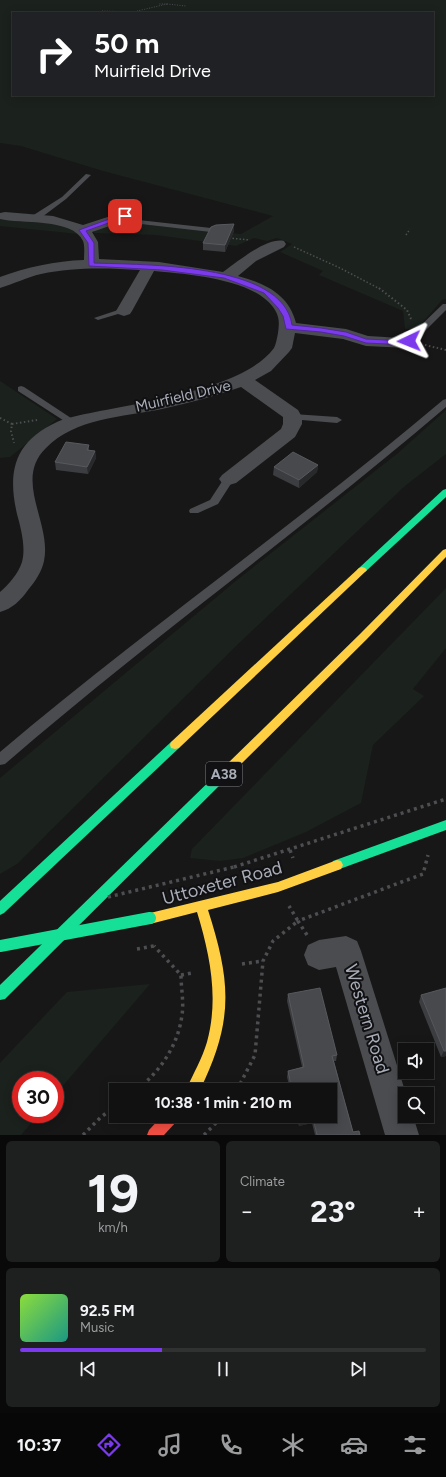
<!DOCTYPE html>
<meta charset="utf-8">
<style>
body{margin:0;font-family:Figtree,sans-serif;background:#1e1f1f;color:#f1f3f6;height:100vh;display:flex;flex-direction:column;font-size:15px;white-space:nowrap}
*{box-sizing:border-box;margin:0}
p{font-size:13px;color:#9c9d9f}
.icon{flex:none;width:22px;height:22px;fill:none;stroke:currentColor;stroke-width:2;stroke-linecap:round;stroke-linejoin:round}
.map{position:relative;height:1135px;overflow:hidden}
.sheet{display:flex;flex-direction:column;gap:6px;padding:6px;background:#090909;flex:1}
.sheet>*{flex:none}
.guide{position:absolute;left:12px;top:12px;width:422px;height:84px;border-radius:0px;box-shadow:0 2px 10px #0003,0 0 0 1px #303131;background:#202124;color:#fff;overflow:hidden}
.buttons{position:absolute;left:398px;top:1043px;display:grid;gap:8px}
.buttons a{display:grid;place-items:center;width:36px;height:36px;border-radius:0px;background:#111;box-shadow:0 2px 10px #0003,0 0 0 1px #303131;font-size:20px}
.speed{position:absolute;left:12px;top:1071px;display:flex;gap:8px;font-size:20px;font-weight:700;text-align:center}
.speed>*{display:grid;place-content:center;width:52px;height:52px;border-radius:50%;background:#111;box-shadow:0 2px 10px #0003,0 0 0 1px #303131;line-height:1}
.speed .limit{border:6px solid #d22;background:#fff;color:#111}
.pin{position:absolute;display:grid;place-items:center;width:34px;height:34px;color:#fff;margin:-17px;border-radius:8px;box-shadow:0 2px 6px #0006}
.me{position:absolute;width:44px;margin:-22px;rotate:268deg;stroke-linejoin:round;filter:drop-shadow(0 0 3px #0008)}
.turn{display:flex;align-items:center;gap:14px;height:84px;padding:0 16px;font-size:18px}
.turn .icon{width:52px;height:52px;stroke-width:2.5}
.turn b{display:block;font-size:28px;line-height:34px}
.big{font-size:30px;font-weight:700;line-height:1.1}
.sheet .card{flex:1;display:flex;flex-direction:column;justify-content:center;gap:6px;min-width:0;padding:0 14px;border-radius:6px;background:#1e1f1f}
.sheet .dial{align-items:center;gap:0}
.dial b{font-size:52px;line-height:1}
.song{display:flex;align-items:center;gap:12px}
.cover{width:48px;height:48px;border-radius:6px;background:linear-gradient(135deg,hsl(90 70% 55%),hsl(170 70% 35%))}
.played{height:4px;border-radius:2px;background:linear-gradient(90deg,#7c3aed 35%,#303131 35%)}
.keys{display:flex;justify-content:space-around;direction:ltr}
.heat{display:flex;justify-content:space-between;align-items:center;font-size:22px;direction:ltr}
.sheet .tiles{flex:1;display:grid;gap:6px;grid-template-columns:1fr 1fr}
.card:last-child{grid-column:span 2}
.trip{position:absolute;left:109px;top:1083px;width:228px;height:40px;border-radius:0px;background:#111;box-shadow:0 2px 10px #0003,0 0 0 1px #303131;font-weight:700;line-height:40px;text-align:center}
.dock{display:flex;height:64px;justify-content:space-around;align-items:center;background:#070707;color:#9c9d9f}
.dock .icon{width:28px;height:28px}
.dock .selected{color:#7c3aed}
.dock b{font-size:18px;color:#f1f3f6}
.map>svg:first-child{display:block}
.green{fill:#1b211c;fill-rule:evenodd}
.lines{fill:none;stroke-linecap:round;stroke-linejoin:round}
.path-far3{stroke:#4d4e52;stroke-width:1;stroke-dasharray:1 1.5;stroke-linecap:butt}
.path-far2{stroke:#4d4e52;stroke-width:1.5;stroke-dasharray:1.5 2;stroke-linecap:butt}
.path-far1{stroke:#4d4e52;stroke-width:2;stroke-dasharray:1.5 2.5;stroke-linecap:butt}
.path{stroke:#4d4e52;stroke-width:3.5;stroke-dasharray:3 4;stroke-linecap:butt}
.lane{fill:#4b4c50;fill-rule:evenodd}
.street{fill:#4b4c50;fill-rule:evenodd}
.fast{fill:#16e098;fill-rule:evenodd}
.slow{fill:#ffcf43;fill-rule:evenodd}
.jam{fill:#f24e42;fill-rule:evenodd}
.path-bridge{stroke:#4d4e52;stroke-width:3.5;stroke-dasharray:3 4;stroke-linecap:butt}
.fast-bridge{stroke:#16e098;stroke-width:12}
.wall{fill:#3c3d40}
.shaded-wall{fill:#28292a}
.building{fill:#48494d;stroke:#57595e}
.route{fill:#7c3aed;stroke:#51269a}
.labels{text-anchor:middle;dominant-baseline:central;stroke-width:4;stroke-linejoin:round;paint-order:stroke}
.shield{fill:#111113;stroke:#7b7e86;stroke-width:1}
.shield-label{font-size:14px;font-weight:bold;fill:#a8adb8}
.street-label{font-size:15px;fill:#a8adb8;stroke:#111113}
.near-street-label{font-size:18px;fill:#a8adb8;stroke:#111113}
</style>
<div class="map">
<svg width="446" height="1135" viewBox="0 0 446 1135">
<rect width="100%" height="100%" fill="#171717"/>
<g class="green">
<path d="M0,0H446V299L442,300L417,329H405L403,311L319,275L323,271L280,252L292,244L277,238L267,241L254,238L236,246L156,235L94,233V229L119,222L241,234L273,216L103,171L21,146L0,143ZM13,13H433V95H13Z"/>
<polygon points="0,218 29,220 67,226 78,234 0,226"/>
<polygon points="0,381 57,419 10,457 0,458"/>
<polygon points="446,410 446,454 405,486 236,646 17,864 0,874 0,778 237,580 398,453"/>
<polygon points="446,588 446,648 413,689 424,696 373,745 361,803 306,832 243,858 220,861 190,858 192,849"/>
<polygon points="150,984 55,1095 55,1080 21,1080 21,1114 39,1114 21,1135 0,1135 0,1063 67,992"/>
</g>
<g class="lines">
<g class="path-far3">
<polyline points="167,4 186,6"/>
<polyline points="102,11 133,12 167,4 158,4"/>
</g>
<g class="path-far2">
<polyline points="406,235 410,229"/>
<polyline points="229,238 250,240"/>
<polyline points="294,247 340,268 380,289"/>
</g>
<g class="path-far1">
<polyline points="379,288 407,310 411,319"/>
<polyline points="425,345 446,350"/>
<polyline points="0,418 12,424 11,431 14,443"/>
<polyline points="12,424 37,420"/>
</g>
<g class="path">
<polyline points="290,850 293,858"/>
<polyline points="234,867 446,799"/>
<polyline points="307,935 298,921 423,874 428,855"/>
<polyline points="242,964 263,961"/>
<polyline points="181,975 192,973"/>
<path d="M137,1090C160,1071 178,1046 182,1015C184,1002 181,988 181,975L154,946"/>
<polyline points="237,1090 255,1055 263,961 273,941 298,921 289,906"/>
<polyline points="83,1135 101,1117 116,1106"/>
<polyline points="204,1135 223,1116"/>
</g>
<g class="lane">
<polygon points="86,174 91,175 66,199 38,220 32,220 32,216 62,197"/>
<polygon points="111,217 211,228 215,230 211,232 114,221 110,219"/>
<polygon points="443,304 446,304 446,310 421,335 407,338 407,334 415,331"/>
<polygon points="121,309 124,309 128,311 98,320 94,318"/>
<polygon points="21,386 24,387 77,422 75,424 69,424 18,391 18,387"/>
<path d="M446,399V407C302,530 148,640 5,764L0,765V752C144,630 299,522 443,400Z"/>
<polygon points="293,414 337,417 342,420 337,423 290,419 288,417"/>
<polygon points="229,476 234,479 218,504 198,513 190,513 189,511 190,509 210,500 225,477"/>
</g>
<g class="street">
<path d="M5,212L53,216L83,225L120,213H130L132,216L130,219L92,232L98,242L99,259L159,262L223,272C237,262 267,237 284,241L286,244L284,247L256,261L238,276C264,283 289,294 296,323L346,329L368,336L401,338L404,332L410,331L416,332L418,336L414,347L408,348L366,346L343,339L295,333L292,348L289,352L271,371L255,380L298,410L302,417V424L295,437L236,483L229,485L222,483L219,479L222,475L281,429L283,424V417L241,387C215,396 189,403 162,409C123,417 75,418 46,448C13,480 52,523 44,561C42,571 35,582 28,590C21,600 12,609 0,612V592C9,584 18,574 22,562C26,547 21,529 17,514C6,467 17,438 64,419C119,404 240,394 274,348C276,344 277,338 278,333C279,325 280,318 275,310C257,279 187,274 154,271L132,311L130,314L124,316L118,314L116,311L140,270C107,268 73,267 41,274C27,277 14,284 0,288V277C27,267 55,261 84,260C84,254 85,246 83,241C73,218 20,224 0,219V213Z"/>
<polygon points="346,936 357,941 361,951 406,1094 405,1116 413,1116 419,1135 385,1135 336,967 319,970 308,965 304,955 308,945 319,940"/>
</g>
<g class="fast">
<polygon points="446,489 446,497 365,572 359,572 357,570 359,568 443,490"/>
<polygon points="175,741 179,742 180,745 179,748 4,913 0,915 0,901 171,742"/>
<polygon points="229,764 233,766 234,769 233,772 5,999 0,1000 0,985 225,766"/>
<polygon points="446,820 446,830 337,870 333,869 331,865 333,861"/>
</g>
<g class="slow">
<polygon points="446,549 446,557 366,640 233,772 229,774 225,772 224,769 225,766 360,634 443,550"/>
<polygon points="362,567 365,568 367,570 365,572 179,748 175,749 171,748 170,745 171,742 359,568"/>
<path d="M337,860L341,861L343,865L341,869L278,892L208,910C231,982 234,1020 200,1090H186C193,1074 202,1059 207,1042C219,998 210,955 197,912L150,924L146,922L144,918L146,914L278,882Z"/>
</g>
<polygon class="jam" points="162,1116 179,1116 177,1121 164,1135 147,1135 149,1130"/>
<g class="path-bridge">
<polyline points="108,897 234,867"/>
<polyline points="137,949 154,946"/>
</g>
<polyline class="fast-bridge" points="0,946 150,918"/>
</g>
<g class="wall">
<polygon points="234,224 234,231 225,252 203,250 203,243"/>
<polygon points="89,445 89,450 95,451 96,458 88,474 56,470 55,462"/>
<polygon points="318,465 317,472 299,488 273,475 274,467"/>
<polygon points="288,994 337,1055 336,1061 334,1061 353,1132 360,1135 315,1135 312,1123 299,1126 296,1116 330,1116 330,1090 290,1090 287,1077 288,1071 302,1067 287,1001"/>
<polygon points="421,995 446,1056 441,1057 419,1002"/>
</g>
<g class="shaded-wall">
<polygon points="234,224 234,231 225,252 225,245"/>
<polygon points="95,451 96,458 88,474 87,467"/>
<polygon points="318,465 317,472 299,488 299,480"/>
<polygon points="444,1051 446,1051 446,1056 441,1057"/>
<polygon points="313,1118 312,1123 299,1126 300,1121"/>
</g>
<g class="building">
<polygon points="234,224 225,245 203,243 211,227 216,225"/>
<polygon points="66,442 89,445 87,450 95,451 87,467 55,462"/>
<polygon points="293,452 318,465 299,480 274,467"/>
<polygon points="320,988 337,1055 332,1056 353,1132 359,1131 360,1135 317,1135 313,1118 300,1121 299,1116 330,1116 330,1090 292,1090 288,1071 304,1067 288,994"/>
<polygon points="446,988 446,1051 444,1051 421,995"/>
</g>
<path class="route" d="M123,214L128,216L86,231L94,243V263C142,265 283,262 292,325L321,328L346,332L366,339L406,341L409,339L413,341L408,345L366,343L344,336L321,332L286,329L283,316L278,308L264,293L224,278L162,270L89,266L88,243L79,230Z"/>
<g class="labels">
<rect class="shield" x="206" y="762" width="36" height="24" rx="3"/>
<g class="shield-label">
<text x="224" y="774">A38</text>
</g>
<g class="street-label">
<text transform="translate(183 396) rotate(-13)">Muirfield Drive</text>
</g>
<g class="near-street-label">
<text transform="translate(222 883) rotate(-15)">Uttoxeter Road</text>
<text transform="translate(367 1019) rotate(73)">Western Road</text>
</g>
</g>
</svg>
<div class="buttons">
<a><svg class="icon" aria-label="sound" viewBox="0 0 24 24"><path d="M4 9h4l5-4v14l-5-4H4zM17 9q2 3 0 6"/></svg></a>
<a><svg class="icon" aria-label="search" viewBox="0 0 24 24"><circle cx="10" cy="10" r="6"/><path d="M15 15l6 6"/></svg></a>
</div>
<div class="speed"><div class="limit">30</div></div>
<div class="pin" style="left:125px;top:216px;background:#d93025"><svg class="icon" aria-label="arrive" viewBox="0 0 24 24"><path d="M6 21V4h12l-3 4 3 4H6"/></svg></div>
<svg class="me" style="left:409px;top:341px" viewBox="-20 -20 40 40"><path d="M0-17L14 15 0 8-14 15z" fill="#7c3aed" stroke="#fff" stroke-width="4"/></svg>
<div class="trip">10:38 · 1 min · 210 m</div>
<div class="guide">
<div class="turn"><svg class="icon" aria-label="right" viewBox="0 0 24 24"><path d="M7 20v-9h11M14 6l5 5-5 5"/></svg><div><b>50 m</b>Muirfield Drive</div></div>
</div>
</div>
<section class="sheet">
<div class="tiles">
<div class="card dial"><b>19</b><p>km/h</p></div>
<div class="card"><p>Climate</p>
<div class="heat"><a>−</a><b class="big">23°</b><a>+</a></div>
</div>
<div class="card">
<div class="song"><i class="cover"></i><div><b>92.5 FM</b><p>Music</p></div></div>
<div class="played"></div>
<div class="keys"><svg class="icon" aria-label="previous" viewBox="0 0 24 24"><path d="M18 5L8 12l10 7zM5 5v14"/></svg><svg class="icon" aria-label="pause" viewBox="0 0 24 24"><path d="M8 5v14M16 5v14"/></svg><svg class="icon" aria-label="next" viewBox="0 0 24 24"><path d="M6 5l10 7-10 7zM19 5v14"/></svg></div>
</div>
</div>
</section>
<nav class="dock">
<b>10:37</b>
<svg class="icon selected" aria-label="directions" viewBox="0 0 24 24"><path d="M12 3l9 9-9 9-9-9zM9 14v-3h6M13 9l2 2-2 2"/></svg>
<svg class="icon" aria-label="music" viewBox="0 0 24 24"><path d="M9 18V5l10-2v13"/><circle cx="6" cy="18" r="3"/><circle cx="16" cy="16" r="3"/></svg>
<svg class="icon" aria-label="phone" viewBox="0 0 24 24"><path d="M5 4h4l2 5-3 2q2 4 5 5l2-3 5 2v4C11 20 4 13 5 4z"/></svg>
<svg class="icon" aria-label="climate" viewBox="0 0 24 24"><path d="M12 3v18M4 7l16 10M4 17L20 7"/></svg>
<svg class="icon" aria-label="car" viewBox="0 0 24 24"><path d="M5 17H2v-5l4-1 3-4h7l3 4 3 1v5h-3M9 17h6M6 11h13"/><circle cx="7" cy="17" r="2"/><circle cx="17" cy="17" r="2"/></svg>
<svg class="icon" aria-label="filters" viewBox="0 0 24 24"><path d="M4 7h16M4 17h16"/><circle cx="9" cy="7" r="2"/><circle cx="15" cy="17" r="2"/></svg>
</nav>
